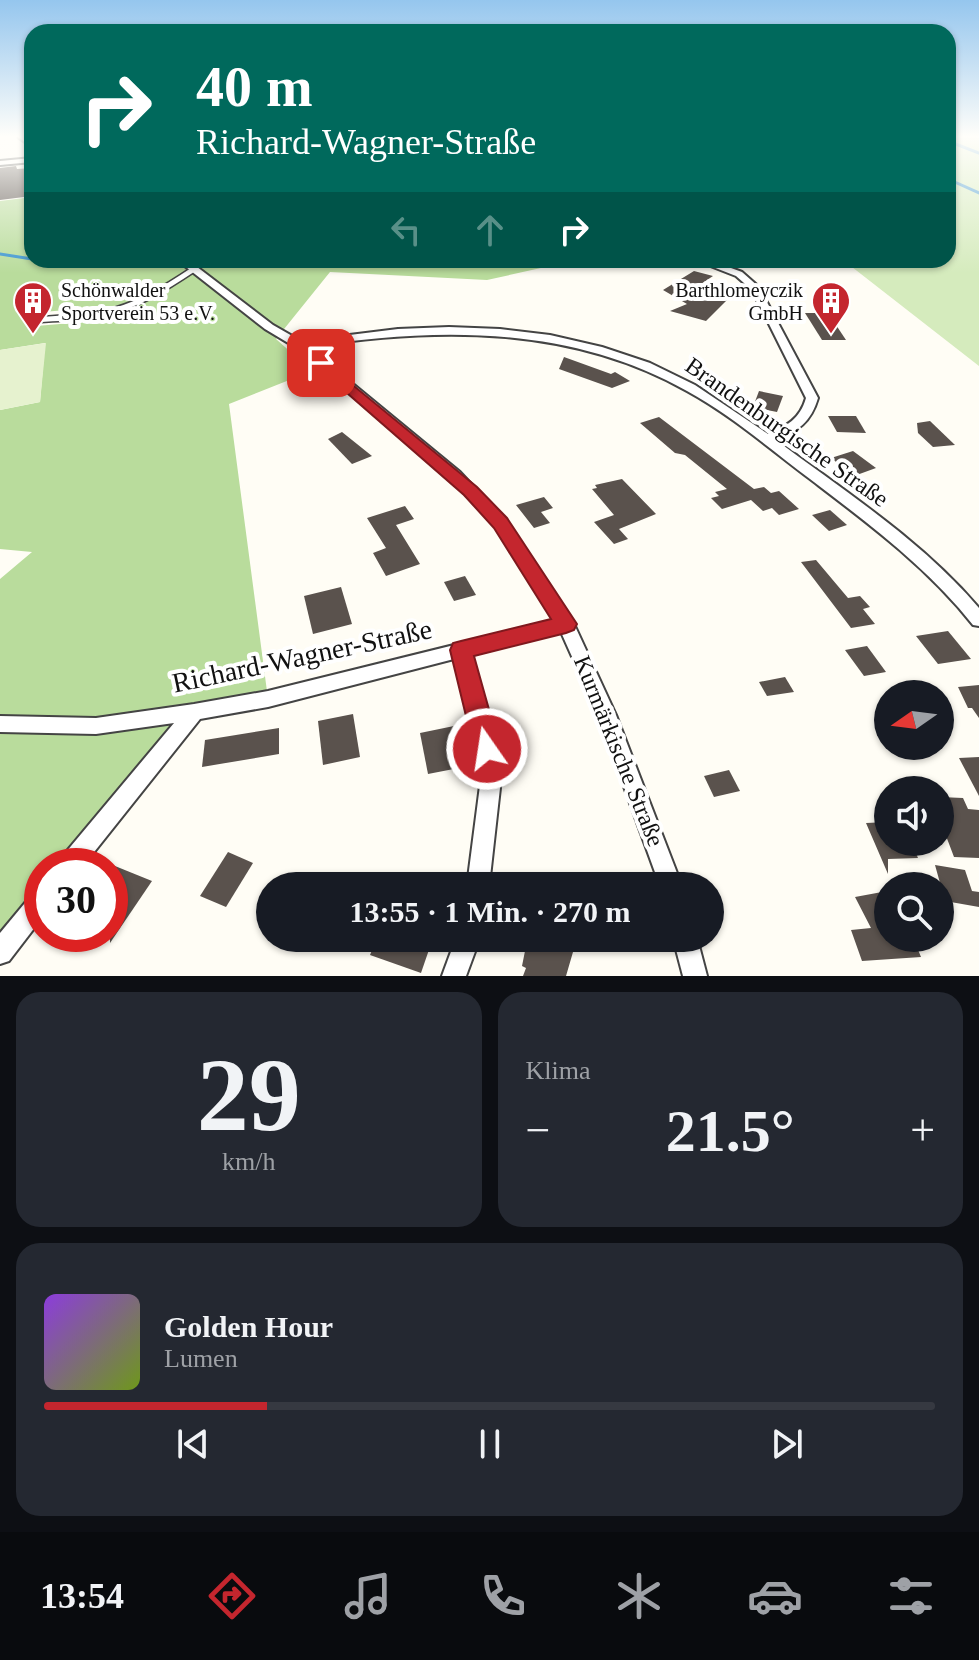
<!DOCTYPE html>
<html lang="de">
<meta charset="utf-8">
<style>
body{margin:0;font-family:"Times New Roman",serif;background:#242831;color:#f1f3f6;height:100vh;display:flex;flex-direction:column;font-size:30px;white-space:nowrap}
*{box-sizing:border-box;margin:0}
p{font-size:26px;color:#9ea1a6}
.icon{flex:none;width:44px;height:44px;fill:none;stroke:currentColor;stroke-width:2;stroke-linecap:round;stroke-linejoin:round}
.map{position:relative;height:976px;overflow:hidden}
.drawer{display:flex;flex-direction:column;gap:16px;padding:16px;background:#0d0f14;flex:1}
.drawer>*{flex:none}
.top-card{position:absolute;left:24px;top:24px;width:932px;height:244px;border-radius:24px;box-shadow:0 2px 6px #0004;background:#00695c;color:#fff;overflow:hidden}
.needle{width:52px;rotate:256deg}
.fabs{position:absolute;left:874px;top:680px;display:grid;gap:16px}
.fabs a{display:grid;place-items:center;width:80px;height:80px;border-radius:50%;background:#171b24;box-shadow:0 2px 6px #0004;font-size:40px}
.speed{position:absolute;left:24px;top:848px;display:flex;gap:16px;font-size:40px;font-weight:700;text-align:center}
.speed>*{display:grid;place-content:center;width:104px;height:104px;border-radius:50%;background:#171b24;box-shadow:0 2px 6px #0004;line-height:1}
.speed .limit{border:12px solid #d22;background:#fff;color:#111}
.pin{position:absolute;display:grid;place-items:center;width:68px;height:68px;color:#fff;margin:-34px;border-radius:16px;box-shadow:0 4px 12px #0006}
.me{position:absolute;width:88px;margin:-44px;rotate:347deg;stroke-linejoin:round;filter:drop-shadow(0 0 6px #0008)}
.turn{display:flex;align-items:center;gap:28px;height:168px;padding:0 40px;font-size:36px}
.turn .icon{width:104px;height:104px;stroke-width:2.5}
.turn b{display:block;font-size:56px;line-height:68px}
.lanes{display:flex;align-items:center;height:76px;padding:0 40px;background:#0003;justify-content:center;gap:40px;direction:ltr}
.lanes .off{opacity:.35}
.big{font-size:60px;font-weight:700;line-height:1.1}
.drawer .tile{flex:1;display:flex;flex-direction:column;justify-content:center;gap:12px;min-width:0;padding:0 28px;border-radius:24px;background:#242831}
.drawer .dial{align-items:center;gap:0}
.dial b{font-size:104px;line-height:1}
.song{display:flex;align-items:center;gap:24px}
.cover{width:96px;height:96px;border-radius:12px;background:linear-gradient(135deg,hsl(270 70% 55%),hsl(80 70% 35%))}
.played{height:8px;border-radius:4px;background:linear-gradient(90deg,#c4262e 25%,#363941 25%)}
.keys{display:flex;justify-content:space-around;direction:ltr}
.heat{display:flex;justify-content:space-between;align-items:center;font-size:44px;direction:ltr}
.drawer .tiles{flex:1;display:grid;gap:16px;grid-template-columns:1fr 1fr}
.tile:last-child{grid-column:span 2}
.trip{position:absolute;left:256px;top:872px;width:468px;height:80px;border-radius:40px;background:#171b24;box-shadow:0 2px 6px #0004;font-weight:700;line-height:80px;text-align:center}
.tab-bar{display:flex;height:128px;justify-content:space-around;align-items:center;background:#090b0e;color:#9ea1a6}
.tab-bar .icon{width:56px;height:56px}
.tab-bar .active{color:#c4262e}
.tab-bar b{font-size:36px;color:#f1f3f6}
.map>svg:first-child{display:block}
.green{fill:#d5ebbd}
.forest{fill:#b9dc9c;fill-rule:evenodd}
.pitch{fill:#e6f2cf}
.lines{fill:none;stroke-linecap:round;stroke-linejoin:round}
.stream{stroke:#3f96cf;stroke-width:3}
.building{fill:#5a524d}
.service-casing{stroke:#444;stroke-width:8}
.minor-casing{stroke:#444;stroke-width:4}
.service{stroke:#fff;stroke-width:5}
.minor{fill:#fff;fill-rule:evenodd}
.route{fill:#c4262e;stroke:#7f191e;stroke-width:2}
.labels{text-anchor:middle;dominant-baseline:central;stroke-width:8;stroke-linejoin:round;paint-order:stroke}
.far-poi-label{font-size:20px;fill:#111;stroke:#fff;text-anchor:start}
.street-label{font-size:24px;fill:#111;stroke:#fff}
.near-street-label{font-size:28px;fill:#111;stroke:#fff}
</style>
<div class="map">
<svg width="979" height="976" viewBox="0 0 979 976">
<rect width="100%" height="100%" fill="#fffdf5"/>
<polygon class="green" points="948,137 979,137 979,366 843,260 948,260"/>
<path class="forest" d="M32,197V260H577L487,280L330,272L276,339L312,371L229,404L268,699L180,713L55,866H42V882L0,934V579L32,552L0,549V410L40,402L45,343L0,350V201ZM124,305L120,319L36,326L43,312Z"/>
<polygon class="pitch" points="46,343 40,402 0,410 0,350"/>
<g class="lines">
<g class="stream">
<polyline points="948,141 979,153"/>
<polyline points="948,179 979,193"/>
<polyline points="0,254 32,259"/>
<polyline points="36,260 63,260"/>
</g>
</g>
<g class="building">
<polygon points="16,166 17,169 32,168 32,196 0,200 0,168"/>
<polygon points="694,271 713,276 701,284 733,294 706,321 670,311 687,304 663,290"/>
<polygon points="805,313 828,313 846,340 822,340"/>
<polygon points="564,357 611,374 615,372 630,381 612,388 559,369"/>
<polygon points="759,391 783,396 777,412 753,407"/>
<polygon points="828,416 856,416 866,433 837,432"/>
<polygon points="659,417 754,489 764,487 771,493 779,491 799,509 779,515 772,508 763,511 751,500 722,509 711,498 719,496 715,492 727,489 685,455 675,453 640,423"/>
<polygon points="930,421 955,445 933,447 918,433 917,423"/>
<polygon points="342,432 372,456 352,464 328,439"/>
<polygon points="853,451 876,468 854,476 831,458"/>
<polygon points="622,479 656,514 619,529 628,539 614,544 594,522 614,515 592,489 597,488 595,485"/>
<polygon points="544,497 553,508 541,512 550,523 534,528 516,505"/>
<polygon points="405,506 414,519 396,525 420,564 386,576 373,553 386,548 367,518"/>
<polygon points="830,510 847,525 829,531 812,515"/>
<polygon points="816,560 848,598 860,596 870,607 863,609 875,624 851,628 801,562"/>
<polygon points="465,576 476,595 454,601 444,582"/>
<polygon points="341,587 352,624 313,634 304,596"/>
<polygon points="948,631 971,659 938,664 916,636"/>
<polygon points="867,646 886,672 864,676 845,650"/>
<polygon points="785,677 794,692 767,696 759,682"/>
<polygon points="979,685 979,718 972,708 968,708 958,687"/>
<polygon points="353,714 360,757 323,765 318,721"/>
<polygon points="454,726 464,767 428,774 420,733"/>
<polygon points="279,728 279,754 202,767 205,740"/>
<polygon points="979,757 979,796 959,758"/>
<polygon points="729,770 740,791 714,797 704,776"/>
<polygon points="940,797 963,798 968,809 979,810 979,858 954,857 940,820"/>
<polygon points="888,822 888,842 911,842 918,858 888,859 888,874 866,823"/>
<polygon points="228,852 253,863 226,907 200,896"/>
<polygon points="110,864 152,881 110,943"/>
<polygon points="935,865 965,870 972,891 979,892 979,907 945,901"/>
<polygon points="882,892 888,904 888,938 914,940 921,957 862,961 851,930 871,928 855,897"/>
<polygon points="377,938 433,938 421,973 370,955"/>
<polygon points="535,938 573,952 566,976 523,976 526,968 522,966 525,951 530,951"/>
</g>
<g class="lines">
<defs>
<path id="service" d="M29,320C108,316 127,314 194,269"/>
<g id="minor">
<polygon points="18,137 25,137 32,142 32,147"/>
<polygon points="32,158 32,162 0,165 0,161"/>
<path d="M177,260H188L273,325L301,341L398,329L449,327L500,329L550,335L602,347L650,363L695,385L768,434C787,426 800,419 806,398L752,290L736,276L695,260H709L742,272L759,287L818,398C811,422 798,431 776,440C846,492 922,541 979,608V626L973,625C927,567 869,524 810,479C770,449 731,415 687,391C570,325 436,327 308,347L460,472L505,520L574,624L616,715L682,886H660L598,715L561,632L471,655L502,770L489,886H467L482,770L454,659L268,707L200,719L83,866H58L61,858L174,723L96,734L0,732V716L96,718L194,704L268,691L555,620L495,526L450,478L295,347L265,329Z"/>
<polygon points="42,889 42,918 9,961 0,964 0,933 34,892"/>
<polygon points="456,938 480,938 466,976 442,976"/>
<polygon points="673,938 697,938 707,976 683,976"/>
</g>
</defs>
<use href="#service" class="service-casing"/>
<use href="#minor" class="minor-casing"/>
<use href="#service" class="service"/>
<use href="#minor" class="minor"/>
</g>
<linearGradient id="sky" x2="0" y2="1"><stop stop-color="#95c6ee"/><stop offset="0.5" stop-color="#fffefa"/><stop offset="1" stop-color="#fffefa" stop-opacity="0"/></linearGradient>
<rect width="979" height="273" fill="url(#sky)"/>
<polygon class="route" points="321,359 477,487 507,518 577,624 574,630 566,633 474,656 500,749 496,757 487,761 478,757 474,749 450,650 453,643 461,641 551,619 494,528 464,495 316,366 316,360"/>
<defs>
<symbol id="building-pin" viewBox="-11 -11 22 30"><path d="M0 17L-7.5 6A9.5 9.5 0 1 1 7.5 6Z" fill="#c4262e" stroke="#fff"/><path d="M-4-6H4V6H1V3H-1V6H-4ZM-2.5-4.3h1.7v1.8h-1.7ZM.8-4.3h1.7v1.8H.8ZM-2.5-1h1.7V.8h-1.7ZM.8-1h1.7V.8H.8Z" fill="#fff"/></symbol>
</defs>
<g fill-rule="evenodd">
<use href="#building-pin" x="11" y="279" width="44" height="60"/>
<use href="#building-pin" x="809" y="279" width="44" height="60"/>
</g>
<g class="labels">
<g class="far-poi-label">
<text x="61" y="290">Schönwalder<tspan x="61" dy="23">Sportverein 53 e.V.</tspan></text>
<text x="803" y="290" text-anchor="end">Barthlomeyczik<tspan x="803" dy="23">GmbH</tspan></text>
</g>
<g class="street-label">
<text transform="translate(787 432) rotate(35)">Brandenburgische Straße</text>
<text transform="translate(619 751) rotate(68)">Kurmärkische Straße</text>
</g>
<g class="near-street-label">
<text transform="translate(302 656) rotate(-12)">Richard-Wagner-Straße</text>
</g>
</g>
</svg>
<div class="fabs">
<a><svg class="needle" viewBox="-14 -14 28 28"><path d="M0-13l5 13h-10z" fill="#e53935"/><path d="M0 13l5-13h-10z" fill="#9ea1a6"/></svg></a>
<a><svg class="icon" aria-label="sound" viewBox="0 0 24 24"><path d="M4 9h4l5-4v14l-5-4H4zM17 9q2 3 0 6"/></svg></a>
<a><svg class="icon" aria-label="search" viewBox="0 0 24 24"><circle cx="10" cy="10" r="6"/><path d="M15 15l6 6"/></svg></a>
</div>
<div class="speed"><div class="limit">30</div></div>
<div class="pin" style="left:321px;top:363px;background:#d93025"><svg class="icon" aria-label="arrive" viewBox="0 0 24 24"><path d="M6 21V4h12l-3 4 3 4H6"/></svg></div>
<svg class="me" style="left:487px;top:749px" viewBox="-20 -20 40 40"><circle r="17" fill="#c4262e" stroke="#fff" stroke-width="3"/><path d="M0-11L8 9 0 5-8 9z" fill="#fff"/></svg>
<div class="trip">13:55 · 1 Min. · 270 m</div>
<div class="top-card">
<div class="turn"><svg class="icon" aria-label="right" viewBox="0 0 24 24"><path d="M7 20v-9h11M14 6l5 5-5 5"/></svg><div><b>40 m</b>Richard-Wagner-Straße</div></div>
<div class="lanes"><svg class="icon off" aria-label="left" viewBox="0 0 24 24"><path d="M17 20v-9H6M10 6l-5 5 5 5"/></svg><svg class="icon off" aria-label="ahead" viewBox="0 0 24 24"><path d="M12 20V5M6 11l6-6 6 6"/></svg><svg class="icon" aria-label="right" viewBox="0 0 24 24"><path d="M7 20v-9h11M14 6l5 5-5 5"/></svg></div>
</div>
</div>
<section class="drawer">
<div class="tiles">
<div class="tile dial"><b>29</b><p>km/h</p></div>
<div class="tile"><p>Klima</p>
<div class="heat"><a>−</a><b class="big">21.5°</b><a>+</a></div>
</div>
<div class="tile">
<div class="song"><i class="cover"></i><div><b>Golden Hour</b><p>Lumen</p></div></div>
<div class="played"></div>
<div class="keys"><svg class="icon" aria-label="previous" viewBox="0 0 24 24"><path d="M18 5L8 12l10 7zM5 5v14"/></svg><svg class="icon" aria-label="pause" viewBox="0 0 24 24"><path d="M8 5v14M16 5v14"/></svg><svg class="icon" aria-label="next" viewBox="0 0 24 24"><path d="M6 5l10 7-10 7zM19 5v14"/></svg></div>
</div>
</div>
</section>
<nav class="tab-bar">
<b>13:54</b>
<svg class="icon active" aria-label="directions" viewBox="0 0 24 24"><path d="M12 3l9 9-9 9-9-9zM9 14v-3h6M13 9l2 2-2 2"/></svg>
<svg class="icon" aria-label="music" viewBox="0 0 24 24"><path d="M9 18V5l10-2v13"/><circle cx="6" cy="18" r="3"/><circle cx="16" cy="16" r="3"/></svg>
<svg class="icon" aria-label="phone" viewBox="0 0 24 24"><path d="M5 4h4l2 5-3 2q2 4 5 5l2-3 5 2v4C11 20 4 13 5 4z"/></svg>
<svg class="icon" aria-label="climate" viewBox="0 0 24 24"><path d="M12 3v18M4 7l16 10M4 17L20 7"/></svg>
<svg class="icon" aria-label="car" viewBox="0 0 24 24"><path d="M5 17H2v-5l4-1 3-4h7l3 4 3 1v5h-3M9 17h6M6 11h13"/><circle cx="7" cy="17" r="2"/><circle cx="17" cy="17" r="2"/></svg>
<svg class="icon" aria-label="filters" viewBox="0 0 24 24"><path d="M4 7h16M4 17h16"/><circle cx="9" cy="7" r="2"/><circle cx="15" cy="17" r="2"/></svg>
</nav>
